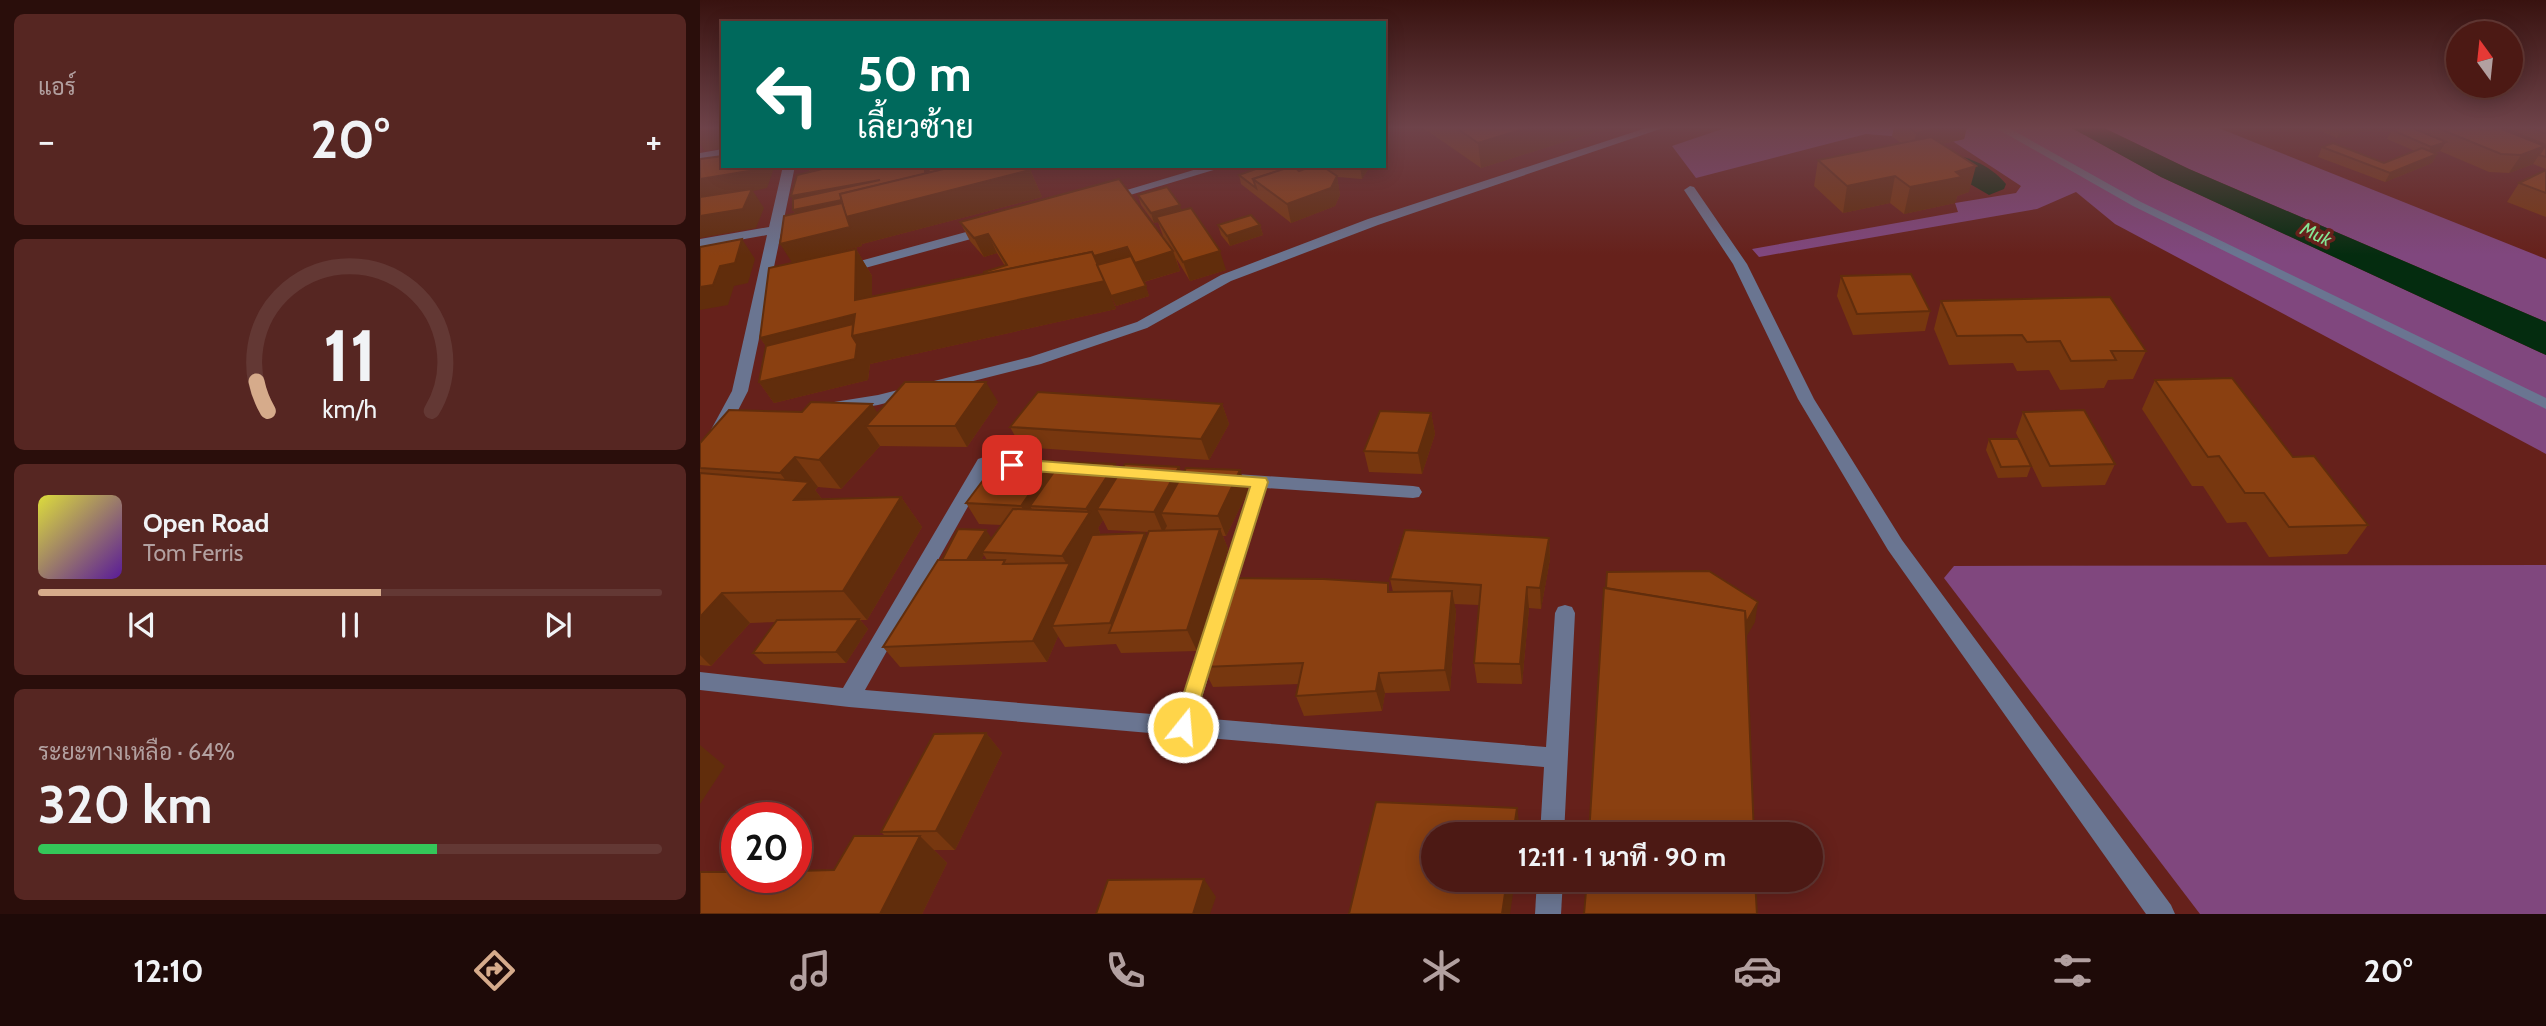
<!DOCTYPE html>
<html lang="th">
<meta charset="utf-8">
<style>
body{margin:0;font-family:Cabin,Sarabun,sans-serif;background:#562622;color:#f1f3f6;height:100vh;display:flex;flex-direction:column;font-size:26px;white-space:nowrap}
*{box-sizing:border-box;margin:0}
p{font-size:23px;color:#b2a0a0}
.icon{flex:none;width:38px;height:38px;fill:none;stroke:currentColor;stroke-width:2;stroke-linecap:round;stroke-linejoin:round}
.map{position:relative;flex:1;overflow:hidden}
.panel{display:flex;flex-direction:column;gap:14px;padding:14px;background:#2a0e0b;width:700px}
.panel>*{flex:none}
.banner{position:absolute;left:21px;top:21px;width:665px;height:147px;border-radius:0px;box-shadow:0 4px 18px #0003,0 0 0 2px #633834;background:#00695c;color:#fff;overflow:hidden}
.needle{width:46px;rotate:345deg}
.buttons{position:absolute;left:1746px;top:21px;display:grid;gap:14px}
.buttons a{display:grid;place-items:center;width:77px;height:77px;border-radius:50%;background:#4c1914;box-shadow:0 4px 18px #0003,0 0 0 2px #633834;font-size:35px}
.speed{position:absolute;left:21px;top:802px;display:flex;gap:14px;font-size:35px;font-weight:700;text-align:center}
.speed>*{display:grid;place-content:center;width:91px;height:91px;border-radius:50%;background:#4c1914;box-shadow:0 4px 18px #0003,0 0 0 2px #633834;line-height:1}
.speed .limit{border:10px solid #d22;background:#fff;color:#111}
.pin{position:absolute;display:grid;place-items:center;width:60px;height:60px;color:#fff;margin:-30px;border-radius:14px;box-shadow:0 4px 10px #0006}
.me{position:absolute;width:77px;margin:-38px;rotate:17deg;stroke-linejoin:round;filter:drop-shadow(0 0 5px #0008)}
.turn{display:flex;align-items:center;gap:24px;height:147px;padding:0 21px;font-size:32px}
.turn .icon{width:91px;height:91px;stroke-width:2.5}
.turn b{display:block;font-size:49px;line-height:60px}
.big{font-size:52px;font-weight:700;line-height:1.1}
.panel .tile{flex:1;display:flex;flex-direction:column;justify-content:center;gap:10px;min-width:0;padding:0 24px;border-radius:10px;background:#562622}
.panel .dial{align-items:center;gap:0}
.dial svg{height:182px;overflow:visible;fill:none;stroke:#633834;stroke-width:7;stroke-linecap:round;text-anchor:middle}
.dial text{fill:#f1f3f6;stroke:none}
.song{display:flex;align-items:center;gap:21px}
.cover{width:84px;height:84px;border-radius:10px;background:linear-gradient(135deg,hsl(60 70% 55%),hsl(270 70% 35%))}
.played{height:7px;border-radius:4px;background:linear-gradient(90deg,#d6ab8b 55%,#633834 55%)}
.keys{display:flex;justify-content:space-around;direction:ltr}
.heat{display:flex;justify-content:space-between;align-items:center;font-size:38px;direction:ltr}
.charge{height:10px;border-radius:5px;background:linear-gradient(90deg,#34c759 64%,#633834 0)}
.trip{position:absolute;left:721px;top:822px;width:402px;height:70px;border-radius:35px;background:#4c1914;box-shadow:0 4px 18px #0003,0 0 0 2px #633834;font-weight:700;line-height:70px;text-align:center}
.tabs{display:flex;height:112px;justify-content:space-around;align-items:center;background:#1e0a08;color:#b2a0a0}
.tabs .icon{width:49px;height:49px}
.tabs .active{color:#d6ab8b}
.tabs b{font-size:32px;color:#f1f3f6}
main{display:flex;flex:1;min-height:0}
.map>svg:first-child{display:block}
.green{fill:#80477e}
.water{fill:#042c0f}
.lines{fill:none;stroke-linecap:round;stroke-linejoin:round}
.service{fill:#6a7591;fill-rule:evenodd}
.minor{fill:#6a7591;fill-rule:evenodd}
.wall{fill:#77370f;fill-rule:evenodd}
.shaded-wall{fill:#612d0c}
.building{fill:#8a4011;stroke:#612d0c;stroke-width:2}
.route{fill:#ffd54a;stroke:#a68a30;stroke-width:2}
.labels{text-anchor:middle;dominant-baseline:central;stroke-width:7;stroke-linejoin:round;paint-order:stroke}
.far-water-label{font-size:19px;font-style:italic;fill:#84e594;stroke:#66211b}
</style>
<main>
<section class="panel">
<div class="tile"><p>แอร์</p>
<div class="heat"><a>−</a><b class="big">20°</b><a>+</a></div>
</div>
<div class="tile dial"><svg viewBox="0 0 100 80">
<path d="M14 69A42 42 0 1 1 86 69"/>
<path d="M14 69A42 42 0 0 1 9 56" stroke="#d6ab8b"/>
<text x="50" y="56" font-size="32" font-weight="700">11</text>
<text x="50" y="72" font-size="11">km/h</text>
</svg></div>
<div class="tile">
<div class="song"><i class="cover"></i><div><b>Open Road</b><p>Tom Ferris</p></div></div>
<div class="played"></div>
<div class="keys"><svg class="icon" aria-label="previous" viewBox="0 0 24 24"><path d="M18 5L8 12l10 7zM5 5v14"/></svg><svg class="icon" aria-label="pause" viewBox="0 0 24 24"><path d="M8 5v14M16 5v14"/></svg><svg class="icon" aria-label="next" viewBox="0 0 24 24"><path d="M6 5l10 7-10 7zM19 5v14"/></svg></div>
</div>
<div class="tile"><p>ระยะทางเหลือ · 64%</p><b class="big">320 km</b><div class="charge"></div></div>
</section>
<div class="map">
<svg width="1846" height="914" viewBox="0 0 1846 914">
<rect width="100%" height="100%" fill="#66211b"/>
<g class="green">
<polygon points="1028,127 1370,127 1461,177 1846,355 1846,454 1415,224 1376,192 1337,209 1059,257 1052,249 1258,212 1255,203 1316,193 1321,186 1231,127 1192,136 1166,134 996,178 972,146"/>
<polygon points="1402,127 1516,127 1846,259 1846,322 1489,169"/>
<polygon points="1846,565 1846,914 1500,914 1244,578 1254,566"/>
</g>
<g class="water">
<polygon points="1370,127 1402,127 1489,169 1846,322 1846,355 1461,177"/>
<path d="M1240,152C1266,156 1288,163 1306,184L1304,189L1289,195L1222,156Z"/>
</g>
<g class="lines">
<g class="service">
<polygon points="1294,127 1307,127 1441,202 1846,398 1846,409 1433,206"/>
<polygon points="560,476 568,482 493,727 490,733 483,736 476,733 473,727 552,482"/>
</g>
<g class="minor">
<polygon points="949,127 966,127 678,225 531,281 447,328 341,364 178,405 134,412 126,407 134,402 178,395 330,357 437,322 521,275 668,219"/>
<polygon points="23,149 23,157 0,161 0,153"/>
<polygon points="83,166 95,166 70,286 89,281 96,285 94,288 68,296 48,391 9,467 0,473 0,450 32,391 67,235 0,247 0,239 69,227"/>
<polygon points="507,166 527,166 410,201 402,201 400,198"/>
<polygon points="990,186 994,187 1047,264 1114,399 1202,540 1471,905 1475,914 1446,914 1188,550 1098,399 1033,264 984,190"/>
<polygon points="288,226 295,230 293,233 143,274 136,270 138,267"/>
<polygon points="284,457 319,459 328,465 319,471 289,469 165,690 846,747 855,613 858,607 865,605 872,607 875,613 864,835 840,835 844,767 149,707 0,690 0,672 143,688 278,459"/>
<polygon points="521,473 713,486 719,487 722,492 719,497 713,498 521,485 515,483 512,479 515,475"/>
<polygon points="837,880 863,880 861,914 835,914"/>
</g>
</g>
<g class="wall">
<polygon points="722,127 905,127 905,129 781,168"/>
<polygon points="1194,127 1267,127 1264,139 1242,144 1269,192 1257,196 1255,203 1204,214 1190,203 1143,213 1114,186 1118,160 1201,143 1192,136"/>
<polygon points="1613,127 1680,127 1637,138"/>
<polygon points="1712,127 1798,127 1804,130 1808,127 1846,127 1846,169 1833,164 1809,173 1789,172 1740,151 1735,153 1737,154 1732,163 1685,182 1618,157 1622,147 1684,163 1715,151 1687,139 1692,130"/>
<polygon points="107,166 333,166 329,167 342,197 162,244 161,241 162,246 126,255 156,249 172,276 172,296 284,274 305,266 297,253 284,257 270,241 260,222 463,236 458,222 454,223 441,205 438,195 482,210 526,270 490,281 476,258 480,271 444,282 449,296 416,306 407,287 416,309 170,364 168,380 74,403 59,382 66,346 60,338 92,263 95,214 93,210 93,199 91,196 110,172"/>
<polygon points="603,166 670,166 662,179 637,177 640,195 635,206 591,223 541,184 539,175 581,170 599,171 603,170"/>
<polygon points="1846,170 1846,217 1807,202 1819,183"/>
<polygon points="518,225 560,225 563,235 530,246 521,235"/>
<polygon points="1141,276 1230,311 1225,331 1153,335 1137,296"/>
<polygon points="1241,301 1446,351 1433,379 1408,380 1404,388 1360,390 1349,370 1317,371 1313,363 1249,365 1234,329"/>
<polygon points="1455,380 1593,457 1668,525 1647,554 1569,557 1546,522 1527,523 1503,486 1492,486 1442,409"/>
<polygon points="298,402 267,447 180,446 141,489 118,487 115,490 122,499 201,497 222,527 167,620 160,620 168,629 146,663 64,664 53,653 76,622 50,623 11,666 0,665 0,443 102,412 178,413"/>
<polygon points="522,404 529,424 509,460 321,447 310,427"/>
<polygon points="1323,412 1415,464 1405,485 1342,487 1316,433"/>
<polygon points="731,413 735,434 722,474 669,472 664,451"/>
<polygon points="1289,439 1331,466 1327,477 1298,478 1286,450"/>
<path d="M479,467L482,474L548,491L526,536H523L528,549L497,651L421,653L416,644L365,647L358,636L347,662L200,667L183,647L242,560L292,539L302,525L279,524L266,503L356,468L419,474ZM403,520L408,530L449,532L447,538L399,535L400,533L398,528ZM284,555L287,560H281Z"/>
<polygon points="849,538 850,559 841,609 829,608 822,684 777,683 774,663 779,605 754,604 756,611 750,691 685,693 682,711 604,716 596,696 599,684 513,687 503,667 690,592 693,592 690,579"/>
<polygon points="286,733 302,753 255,850 234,850 247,863 222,914 0,914 134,870 185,836 181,832"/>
</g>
<g class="shaded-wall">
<polygon points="0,127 23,127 23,148 5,151 0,144"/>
<polygon points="830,127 905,127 905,129 781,168 778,143"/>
<polygon points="1244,127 1267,127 1264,139 1213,151 1216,133"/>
<polygon points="1643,127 1680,127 1637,138"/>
<polygon points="1746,142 1740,151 1726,156 1731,147"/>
<polygon points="1845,146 1833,164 1809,173 1821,155"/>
<polygon points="1737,154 1732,163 1685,182 1690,173"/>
<polygon points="57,166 74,166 74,168 67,188 53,191 64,208 56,228 0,238 0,179"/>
<polygon points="107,166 168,166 113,176"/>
<polygon points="225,166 333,166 327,168 330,170 342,197 162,244 161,241 162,246 93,264 80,244 105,229 93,210 99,209 91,196"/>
<polygon points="660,166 670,166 662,179"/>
<polygon points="1276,166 1269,192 1257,196 1255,203 1204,214 1210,187"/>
<polygon points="637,176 640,195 635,206 591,223 587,204"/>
<polygon points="1195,176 1190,203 1143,213 1147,186"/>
<polygon points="480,205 483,214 456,217 458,222 454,223 451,213"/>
<polygon points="560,225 563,235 530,246 527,236"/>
<polygon points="288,234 297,253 284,257 274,238"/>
<polygon points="42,239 55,259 48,283 34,286 28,305 0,310 0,287"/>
<polygon points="427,247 435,266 402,275 394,256"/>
<polygon points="156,249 172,276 172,317 155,300"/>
<polygon points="473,251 480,271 443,282 435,263"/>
<polygon points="520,251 526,270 490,281 483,262"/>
<polygon points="405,281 416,309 170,364 168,380 74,403 59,382 81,366 60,338 155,314"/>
<polygon points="446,286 449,296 416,306 411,296"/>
<polygon points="286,382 298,402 267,447 255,426"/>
<polygon points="172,404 186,426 166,426 180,446 141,489 119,460"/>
<polygon points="522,404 529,424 509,460 501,439"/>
<polygon points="731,413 735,434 722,474 718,453"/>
<polygon points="95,457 118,487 115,490 131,511 94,500 98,496 80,473"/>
<polygon points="352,461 363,482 330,506 338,519 333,526 321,506"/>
<polygon points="415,464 425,485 397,509 403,520 398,528 400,533 376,574 352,626 358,636 347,662 333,641 368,566 362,556 389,513 386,509"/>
<polygon points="479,467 488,487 461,513 467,526 463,533 454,512"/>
<polygon points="540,470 548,491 526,536 518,516"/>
<polygon points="201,497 222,527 167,620 143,591"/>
<polygon points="520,529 528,549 497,651 487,630"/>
<polygon points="286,530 293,540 282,552 284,555 272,574 264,563"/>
<polygon points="445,533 455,554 415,633 410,623"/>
<polygon points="849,538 850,559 841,609 840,588"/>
<polygon points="827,587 829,608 822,684 820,664"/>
<polygon points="752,591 756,611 750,691 745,670"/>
<polygon points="22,593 50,623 11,666 0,655 0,617"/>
<polygon points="1058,602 1055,622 1040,648 1043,627"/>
<polygon points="159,619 168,629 146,663 136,652"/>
<polygon points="679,673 685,693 682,711 676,691"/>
<polygon points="286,733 302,753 255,850 236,831"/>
<polygon points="0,745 25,766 0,804"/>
<polygon points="817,808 821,835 813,835"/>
<polygon points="220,836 247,863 222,914 180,914"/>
<polygon points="504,879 516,897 510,914 493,914"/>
<polygon points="807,880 815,880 810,914 802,914"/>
</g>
<g class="building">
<polygon points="0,127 23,127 23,129 0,132"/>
<polygon points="755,127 830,127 778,143"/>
<polygon points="1208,127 1244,127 1216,133"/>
<polygon points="1700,127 1710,127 1746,142 1731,147 1692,130"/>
<polygon points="1735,127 1798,127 1845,146 1821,155 1801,154"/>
<polygon points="1829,127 1846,127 1846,134"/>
<polygon points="1806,129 1846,145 1846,157 1839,155 1845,146 1804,130"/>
<polygon points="1231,137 1276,166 1256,172 1262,177 1210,187 1195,176 1147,186 1118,160"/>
<polygon points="1633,143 1684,163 1722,148 1737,154 1690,173 1622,147"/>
<polygon points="23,156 23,166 57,166 55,170 0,179 0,159"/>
<polygon points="135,166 225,166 225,174 140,194 142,200 93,210 93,199 180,180 91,196 97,175"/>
<polygon points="228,166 256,166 229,173"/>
<polygon points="256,166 328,166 330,170 146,217 140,194"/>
<polygon points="564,166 571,166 581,170 553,179 556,188 539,175"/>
<polygon points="593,166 599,171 613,166 622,166 637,176 631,188 587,204 553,179"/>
<polygon points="1846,170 1846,193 1819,183"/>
<polygon points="419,179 473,251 435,263 427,247 394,256 392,252 284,274 284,272 307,265 288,234 274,238 260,222"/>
<polygon points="467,187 480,205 451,213 438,195"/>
<polygon points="52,189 43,209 0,216 0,197"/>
<polygon points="142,203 150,227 80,244 84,216"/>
<polygon points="491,208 520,251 483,262 456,217"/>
<polygon points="551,215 560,225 527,236 518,225"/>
<polygon points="42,239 35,263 20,266 13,285 0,287 0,247"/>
<polygon points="156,249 155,300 392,252 405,281 152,336 155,314 60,338 69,268"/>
<polygon points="431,256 446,286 411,296 397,265"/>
<polygon points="1211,274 1230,311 1157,314 1141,276"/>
<polygon points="1410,297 1446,351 1411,351 1416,360 1371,361 1360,341 1327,342 1322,335 1257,336 1241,301"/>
<polygon points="153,324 152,336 157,344 155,359 59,382 66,346"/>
<polygon points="1532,378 1593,457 1614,456 1668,525 1589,527 1564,493 1545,493 1519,456 1508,457 1455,380"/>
<polygon points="205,382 286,382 255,426 166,426"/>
<polygon points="338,392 522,404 501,439 310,427"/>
<polygon points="111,402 172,404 119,460 95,457 80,473 0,468 0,443 29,410 102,412"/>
<polygon points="1384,410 1415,464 1350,466 1323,412"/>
<polygon points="680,411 731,413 718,453 664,451"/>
<polygon points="1289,439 1318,439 1331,466 1301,467"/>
<polygon points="299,459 352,461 321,506 266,503"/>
<polygon points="361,462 415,464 386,509 330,506"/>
<polygon points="425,464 479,467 454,512 397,509"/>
<polygon points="486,468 540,470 518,516 461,513"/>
<polygon points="0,473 109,482 94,500 201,497 143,591 22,593 0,617"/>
<polygon points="313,509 390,512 362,556 282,552"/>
<polygon points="258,529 286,530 267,560 242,560"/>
<polygon points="520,529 487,630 409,633 449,531"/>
<polygon points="705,530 849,538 840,588 827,587 820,664 774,663 781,585 690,579"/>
<polygon points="445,533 410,623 352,626 392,535"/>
<polygon points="238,560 305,560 303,564 370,563 333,641 183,647"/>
<polygon points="1009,571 1058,602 1046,623 1045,611 906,588 907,572"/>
<polygon points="528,578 623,579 688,583 688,592 752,591 745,670 679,673 676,691 596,696 603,663 503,667"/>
<polygon points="904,588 1045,611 1054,835 889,835"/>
<polygon points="159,619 136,652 53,653 77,620"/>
<polygon points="286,733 236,831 181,832 234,734"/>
<polygon points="676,802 817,808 813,835 733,835 733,880 807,880 802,914 649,914"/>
<polygon points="154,836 220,836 180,914 0,914 0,872 37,872 37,877 96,877 96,871 134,870"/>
<polygon points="504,879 493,914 396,914 408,880"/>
<polygon points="887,880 1055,880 1057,914 884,914"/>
</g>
<linearGradient id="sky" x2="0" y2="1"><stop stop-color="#38120f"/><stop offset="0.5" stop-color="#6e434a"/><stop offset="1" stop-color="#6e434a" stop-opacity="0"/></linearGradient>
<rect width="1846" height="255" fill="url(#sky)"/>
<polygon class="route" points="312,459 566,478 568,482 490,733 483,736 476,733 473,727 550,487 306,469 304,465"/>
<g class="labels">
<g class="far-water-label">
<text transform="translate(1616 234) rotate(25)">Muk</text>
</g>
</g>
</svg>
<div class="buttons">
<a><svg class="needle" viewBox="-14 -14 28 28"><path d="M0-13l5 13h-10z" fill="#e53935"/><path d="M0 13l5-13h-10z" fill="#b2a0a0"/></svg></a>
</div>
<div class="speed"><div class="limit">20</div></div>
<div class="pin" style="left:312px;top:465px;background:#d93025"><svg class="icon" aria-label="arrive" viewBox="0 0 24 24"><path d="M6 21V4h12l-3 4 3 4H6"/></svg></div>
<svg class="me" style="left:483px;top:727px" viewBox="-20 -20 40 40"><circle r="17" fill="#ffd54a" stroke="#fff" stroke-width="3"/><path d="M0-11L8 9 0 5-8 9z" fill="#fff"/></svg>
<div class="trip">12:11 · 1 นาที · 90 m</div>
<div class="banner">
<div class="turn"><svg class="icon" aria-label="left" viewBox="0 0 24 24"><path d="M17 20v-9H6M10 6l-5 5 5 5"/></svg><div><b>50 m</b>เลี้ยวซ้าย</div></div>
</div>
</div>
</main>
<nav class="tabs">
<b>12:10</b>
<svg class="icon active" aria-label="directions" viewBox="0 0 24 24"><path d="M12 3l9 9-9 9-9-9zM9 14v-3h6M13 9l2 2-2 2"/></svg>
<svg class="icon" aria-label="music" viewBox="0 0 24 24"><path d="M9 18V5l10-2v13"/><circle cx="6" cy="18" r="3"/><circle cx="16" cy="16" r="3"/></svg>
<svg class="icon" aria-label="phone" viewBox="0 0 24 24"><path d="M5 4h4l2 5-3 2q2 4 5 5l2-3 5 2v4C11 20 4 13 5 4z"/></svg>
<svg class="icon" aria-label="climate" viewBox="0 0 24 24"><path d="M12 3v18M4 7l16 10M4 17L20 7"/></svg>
<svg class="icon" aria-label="car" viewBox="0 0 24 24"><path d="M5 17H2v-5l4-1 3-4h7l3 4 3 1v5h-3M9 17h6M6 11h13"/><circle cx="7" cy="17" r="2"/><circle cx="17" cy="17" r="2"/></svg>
<svg class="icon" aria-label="filters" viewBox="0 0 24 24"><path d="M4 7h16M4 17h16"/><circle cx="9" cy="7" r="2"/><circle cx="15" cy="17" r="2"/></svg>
<b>20°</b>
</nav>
